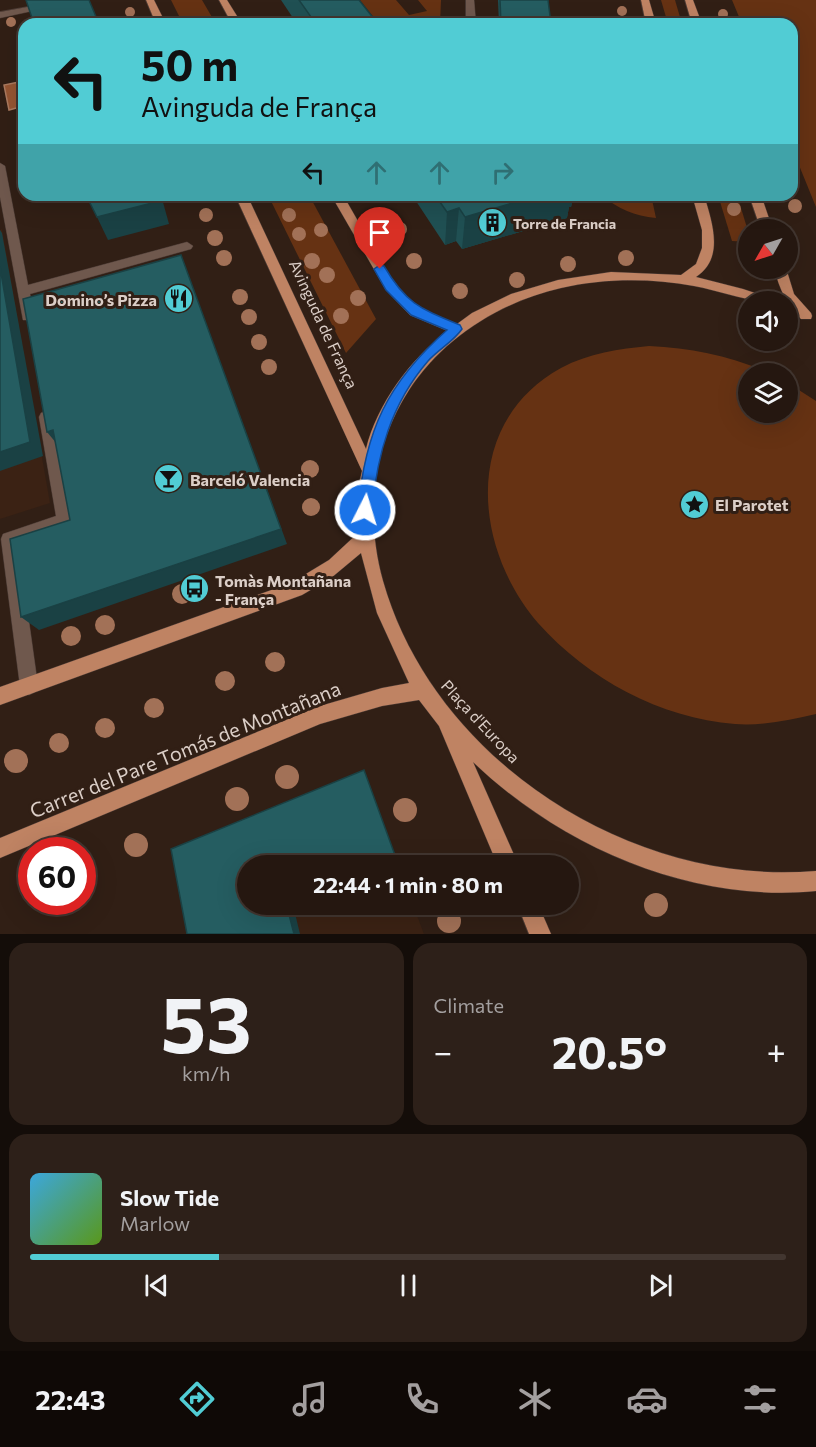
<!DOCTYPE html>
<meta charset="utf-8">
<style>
body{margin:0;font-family:Commissioner,sans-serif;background:#2d2019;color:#f1f3f6;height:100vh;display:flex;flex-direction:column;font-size:22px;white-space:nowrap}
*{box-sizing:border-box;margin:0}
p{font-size:20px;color:#a39f9f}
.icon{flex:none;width:33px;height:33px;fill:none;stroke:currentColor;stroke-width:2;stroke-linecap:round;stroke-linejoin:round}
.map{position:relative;height:934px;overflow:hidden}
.side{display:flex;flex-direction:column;gap:9px;padding:9px;background:#140d09;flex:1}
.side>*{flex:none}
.guide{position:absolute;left:18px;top:18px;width:780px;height:183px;border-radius:18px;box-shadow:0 6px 24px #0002,0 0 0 2px #423630;background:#51ccd4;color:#111;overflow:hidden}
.needle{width:39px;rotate:231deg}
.controls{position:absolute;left:738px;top:219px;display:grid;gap:12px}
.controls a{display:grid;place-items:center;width:60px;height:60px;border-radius:50%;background:#251710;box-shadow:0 6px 24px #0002,0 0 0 2px #423630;font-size:30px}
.speed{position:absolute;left:18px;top:837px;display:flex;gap:12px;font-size:30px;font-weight:700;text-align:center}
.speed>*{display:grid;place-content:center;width:78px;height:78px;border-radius:50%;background:#251710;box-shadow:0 6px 24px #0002,0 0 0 2px #423630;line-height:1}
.speed .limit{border:9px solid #d22;background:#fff;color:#111}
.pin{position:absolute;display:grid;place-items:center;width:51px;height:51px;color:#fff;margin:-62px -26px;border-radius:50% 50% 50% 0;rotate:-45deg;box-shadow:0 0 6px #0007}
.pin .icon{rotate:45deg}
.me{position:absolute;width:66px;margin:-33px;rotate:5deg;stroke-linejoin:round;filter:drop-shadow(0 0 4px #0008)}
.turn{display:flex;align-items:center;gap:21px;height:126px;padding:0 24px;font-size:27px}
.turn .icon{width:78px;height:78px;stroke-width:2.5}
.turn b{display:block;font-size:42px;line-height:51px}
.lanes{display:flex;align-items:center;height:57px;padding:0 24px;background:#0003;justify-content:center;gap:30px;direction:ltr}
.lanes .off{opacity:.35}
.big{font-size:45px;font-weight:700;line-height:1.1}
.side .card{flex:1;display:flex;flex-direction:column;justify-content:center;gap:9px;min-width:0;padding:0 21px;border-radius:18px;background:#2d2019}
.side .dial{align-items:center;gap:0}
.dial b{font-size:78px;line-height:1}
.song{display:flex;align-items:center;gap:18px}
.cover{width:72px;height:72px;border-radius:9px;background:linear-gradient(135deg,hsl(200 70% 55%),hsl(90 70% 35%))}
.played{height:6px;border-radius:3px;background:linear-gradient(90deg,#51ccd4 25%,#423630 25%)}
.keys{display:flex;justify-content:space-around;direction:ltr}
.heat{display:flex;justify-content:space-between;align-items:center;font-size:33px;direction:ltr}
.side .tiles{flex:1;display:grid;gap:9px;grid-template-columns:1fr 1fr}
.card:last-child{grid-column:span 2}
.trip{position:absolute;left:237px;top:855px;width:342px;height:60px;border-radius:30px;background:#251710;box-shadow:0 6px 24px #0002,0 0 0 2px #423630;font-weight:700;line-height:60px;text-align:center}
.dock{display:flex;height:96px;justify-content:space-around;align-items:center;background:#0f0906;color:#a39f9f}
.dock .icon{width:42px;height:42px}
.dock .selected{color:#51ccd4}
.dock b{font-size:27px;color:#f1f3f6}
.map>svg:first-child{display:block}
.built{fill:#3b2214}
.green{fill:#663213}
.water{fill:#965633;stroke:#ab7a5f;stroke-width:1.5}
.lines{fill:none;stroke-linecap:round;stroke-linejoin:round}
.minor-casing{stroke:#4b3b35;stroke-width:1}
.major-casing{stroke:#4b3b35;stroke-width:1}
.minor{fill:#6f584d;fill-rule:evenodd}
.major{fill:#bf8363;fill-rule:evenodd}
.tree{fill:#a27157}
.wall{fill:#205053}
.shaded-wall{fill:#1a4144}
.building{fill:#255d61;stroke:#1a4144;stroke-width:1.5}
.route{fill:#1a73e8;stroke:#114b97;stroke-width:1.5}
.labels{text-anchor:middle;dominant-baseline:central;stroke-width:6;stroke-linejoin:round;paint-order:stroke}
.far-poi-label{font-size:14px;font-weight:bold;fill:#dbcec7;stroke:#311f15;text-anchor:start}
.poi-label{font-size:16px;font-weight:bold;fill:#dbcec7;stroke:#311f15;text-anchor:start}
.street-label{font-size:16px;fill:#dbcec7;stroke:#311f15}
.near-street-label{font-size:20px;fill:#dbcec7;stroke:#311f15}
</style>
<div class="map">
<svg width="816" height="934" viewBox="0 0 816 934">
<rect width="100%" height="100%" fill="#311f15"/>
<g class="built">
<polygon points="2,229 50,503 0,519 0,230"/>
<polygon points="366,774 399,865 248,866 248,904 413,905 424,934 198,934 182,850"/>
</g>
<g class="green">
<polygon points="171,0 202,0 216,24 183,24"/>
<polygon points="360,0 396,0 409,15 427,11 418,0 441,0 440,24 379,24"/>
<polygon points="661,0 675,0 682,24 668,24"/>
<polygon points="732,0 816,0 816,207 792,148 792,24 742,24"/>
<polygon points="268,195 309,195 376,319 346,353"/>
<path d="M601,195H651L656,218C634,216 619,209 601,195Z"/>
<polygon points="718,195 737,195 748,231 748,242 732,241"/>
<path d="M649,346C692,348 730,356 770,373L748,374V412H788V383L816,401V714C790,720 763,726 735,724C660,718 588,679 538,623C472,546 463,422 561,368C589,353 619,349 649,346Z"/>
</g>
<polygon class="water" points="24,81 24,106 9,110 4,85"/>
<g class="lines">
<defs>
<g id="minor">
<polygon points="65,0 83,0 0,18 0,12"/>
<polygon points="466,0 474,0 476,24 466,24"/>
<polygon points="0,163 5,166 28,285 187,242 193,246 191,249 30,294 34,317 33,320 23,320 0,197"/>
<polygon points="46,411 51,413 53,417 73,520 71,525 18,543 38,686 35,692 29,695 23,692 20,686 1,539 3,534 56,516 39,417 41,413"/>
</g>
<g id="major">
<polygon points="146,0 154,0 166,24 156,24"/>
<polygon points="219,0 227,0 242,24 232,24"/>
<polygon points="641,0 649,0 656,24 646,24"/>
<polygon points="685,0 693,0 702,24 692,24"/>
<path d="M235,195H247L366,449C377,404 411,358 448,331L410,315L386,290L331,195H343L394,284L420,309L457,324L472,313L511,294L558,280L611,272L681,275L696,264L702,248V230L692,195H704C712,222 725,258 696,277L743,289L773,299L774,302C747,302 721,291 694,286C651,278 604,278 561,288C500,302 443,338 409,390C372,447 365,516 383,581C434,761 632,887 816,871V891C691,903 563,848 473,762L519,866H498L439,726L419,700L382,706L320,724L0,858V838L320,706L382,688L409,683L377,613L361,553L331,578L302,595L0,705V687L291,583L329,560L358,533V488L362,471Z"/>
<polygon points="749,195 761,195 773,230 761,230"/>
<path d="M774,268H786L794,294L811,313L812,316L811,319H801C786,304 780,290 774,268Z"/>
<polygon points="517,904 538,904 551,934 529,934"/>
</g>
</defs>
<use href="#minor" class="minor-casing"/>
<use href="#major" class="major-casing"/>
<use href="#minor" class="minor"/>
<use href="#major" class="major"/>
</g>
<g class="tree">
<circle cx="622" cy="11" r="5"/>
<circle cx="130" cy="12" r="5"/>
<circle cx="723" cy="14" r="5"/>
<circle cx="11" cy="22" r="5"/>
<circle cx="795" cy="206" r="7"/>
<circle cx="734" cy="209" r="7"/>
<circle cx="206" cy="215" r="7"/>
<circle cx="289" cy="215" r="7"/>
<circle cx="400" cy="229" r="7"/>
<circle cx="321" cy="230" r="7"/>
<circle cx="299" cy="234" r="7"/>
<circle cx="215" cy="238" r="8"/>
<circle cx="224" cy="258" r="8"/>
<circle cx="626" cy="258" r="8"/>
<circle cx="312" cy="261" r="8"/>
<circle cx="414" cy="261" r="8"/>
<circle cx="568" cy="264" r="8"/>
<circle cx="327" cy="275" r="8"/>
<circle cx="517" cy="280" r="8"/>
<circle cx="460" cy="291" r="8"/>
<circle cx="240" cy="297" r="8"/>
<circle cx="358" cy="298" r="8"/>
<circle cx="341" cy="316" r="8"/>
<circle cx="249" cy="317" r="8"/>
<circle cx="259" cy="342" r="8"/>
<circle cx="269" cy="367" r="8"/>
<circle cx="310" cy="469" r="9"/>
<circle cx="311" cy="507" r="9"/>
<circle cx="182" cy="594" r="10"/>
<circle cx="105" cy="625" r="10"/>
<circle cx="71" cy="636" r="10"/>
<circle cx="275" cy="662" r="10"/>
<circle cx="225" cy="681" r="10"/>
<circle cx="154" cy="708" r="10"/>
<circle cx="105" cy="728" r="10"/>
<circle cx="59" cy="743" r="10"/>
<circle cx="16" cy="761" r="12"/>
<circle cx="287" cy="777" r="12"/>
<circle cx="237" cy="799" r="12"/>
<circle cx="405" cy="810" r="12"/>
<circle cx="136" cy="845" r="12"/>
<circle cx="656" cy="905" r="12"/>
<circle cx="449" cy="921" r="12"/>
</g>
<g class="wall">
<polygon points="281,0 359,0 378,24 297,24"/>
<polygon points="498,0 548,0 551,24 499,24"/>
<polygon points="412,195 574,195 571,207 569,207 567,218 462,249 456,241 445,245"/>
</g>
<g class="shaded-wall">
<polygon points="159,195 161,195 169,224 108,240 97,217"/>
<polygon points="540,195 574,195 571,207 569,207 567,218 462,249 465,217"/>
<polygon points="459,208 456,241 445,245 447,212"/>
<polygon points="0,230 2,233 43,456 0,471"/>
<polygon points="181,255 287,544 39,630 21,617 281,529"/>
<polygon points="53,430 62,450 47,432"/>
<polygon points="293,904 295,904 293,905 300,934 294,934 287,907"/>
</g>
<g class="building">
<polygon points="26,0 89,0 99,24 34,24"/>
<polygon points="299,0 359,0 378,24 316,24"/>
<polygon points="500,0 548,0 551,24 501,24"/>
<polygon points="86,195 159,195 160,201 97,217"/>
<polygon points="435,195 540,195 465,217 459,208 447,212"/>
<polygon points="181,255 281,529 21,617 10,539 70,520 53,430 47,432 23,299"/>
<polygon points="0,267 30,442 0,452"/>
<polygon points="364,770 396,858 380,866 248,866 248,904 293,904 287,907 294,934 187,934 171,849"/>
</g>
<path class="route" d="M380,265L384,266C406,304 421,309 460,325L462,329C454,341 439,349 428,361C391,404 377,454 372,510L370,514L365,516L360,514L358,510C365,431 387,383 447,330L411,315L386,290L374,269Z"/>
<defs>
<symbol id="building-disc" viewBox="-11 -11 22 22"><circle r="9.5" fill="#51ccd4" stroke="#311f15"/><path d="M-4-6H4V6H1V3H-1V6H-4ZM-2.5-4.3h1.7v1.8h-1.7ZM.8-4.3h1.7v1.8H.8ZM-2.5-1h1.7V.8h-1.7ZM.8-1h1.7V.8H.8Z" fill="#111"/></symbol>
<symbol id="restaurant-disc" viewBox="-11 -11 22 22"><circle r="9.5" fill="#51ccd4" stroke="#311f15"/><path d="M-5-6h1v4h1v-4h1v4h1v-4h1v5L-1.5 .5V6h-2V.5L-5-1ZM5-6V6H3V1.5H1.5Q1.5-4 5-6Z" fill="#111"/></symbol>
<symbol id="bar-disc" viewBox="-11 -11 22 22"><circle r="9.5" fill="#51ccd4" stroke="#311f15"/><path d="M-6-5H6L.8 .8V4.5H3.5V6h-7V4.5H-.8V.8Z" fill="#111"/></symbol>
<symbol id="sight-disc" viewBox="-11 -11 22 22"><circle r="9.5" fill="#51ccd4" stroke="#311f15"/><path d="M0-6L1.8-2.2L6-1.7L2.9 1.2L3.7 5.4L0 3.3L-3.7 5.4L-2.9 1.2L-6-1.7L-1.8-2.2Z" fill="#111"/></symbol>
<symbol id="bus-disc" viewBox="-11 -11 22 22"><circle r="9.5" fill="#51ccd4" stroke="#311f15"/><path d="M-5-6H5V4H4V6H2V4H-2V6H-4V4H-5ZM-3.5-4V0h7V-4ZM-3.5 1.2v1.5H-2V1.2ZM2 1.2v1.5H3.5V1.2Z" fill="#111"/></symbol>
</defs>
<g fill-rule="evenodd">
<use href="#building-disc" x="476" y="206" width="33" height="33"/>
<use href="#restaurant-disc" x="162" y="282" width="33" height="33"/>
<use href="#bar-disc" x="152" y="462" width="33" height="33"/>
<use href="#sight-disc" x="678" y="488" width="33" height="33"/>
<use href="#bus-disc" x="178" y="572" width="33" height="33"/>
</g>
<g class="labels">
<g class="far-poi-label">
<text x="513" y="223">Torre de Francia</text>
</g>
<g class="poi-label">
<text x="157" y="299" text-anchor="end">Domino’s Pizza</text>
<text x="190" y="479">Barceló Valencia</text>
<text x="715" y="504">El Parotet</text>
<text x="215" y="580">Tomàs Montañana<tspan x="215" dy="18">- França</tspan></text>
</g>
<g class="street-label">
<text transform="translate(324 324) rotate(65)">Avinguda de França</text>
<text transform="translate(481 721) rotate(47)">Plaça d'Europa</text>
</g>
<g class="near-street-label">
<text transform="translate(185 749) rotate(-22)">Carrer del Pare Tomás de Montañana</text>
</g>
</g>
</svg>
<div class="controls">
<a><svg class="needle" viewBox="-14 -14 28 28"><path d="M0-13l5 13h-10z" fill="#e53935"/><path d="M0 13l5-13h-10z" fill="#a39f9f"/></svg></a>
<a><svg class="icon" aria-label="sound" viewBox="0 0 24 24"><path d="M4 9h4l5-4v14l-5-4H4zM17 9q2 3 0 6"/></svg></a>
<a><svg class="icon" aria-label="layers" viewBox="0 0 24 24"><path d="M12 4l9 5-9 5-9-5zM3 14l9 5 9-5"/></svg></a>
</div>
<div class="speed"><div class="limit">60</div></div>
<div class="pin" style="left:380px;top:269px;background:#d93025"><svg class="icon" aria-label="arrive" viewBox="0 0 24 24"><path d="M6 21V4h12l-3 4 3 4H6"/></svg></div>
<svg class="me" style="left:365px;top:510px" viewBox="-20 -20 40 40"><circle r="17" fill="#1a73e8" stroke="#fff" stroke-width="3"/><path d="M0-11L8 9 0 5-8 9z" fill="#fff"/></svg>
<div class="trip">22:44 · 1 min · 80 m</div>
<div class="guide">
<div class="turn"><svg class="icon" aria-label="left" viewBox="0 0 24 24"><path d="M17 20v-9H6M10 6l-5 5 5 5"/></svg><div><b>50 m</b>Avinguda de França</div></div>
<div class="lanes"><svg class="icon" aria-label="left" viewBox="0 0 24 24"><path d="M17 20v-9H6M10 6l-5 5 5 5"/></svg><svg class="icon off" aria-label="ahead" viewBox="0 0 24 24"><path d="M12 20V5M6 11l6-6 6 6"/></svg><svg class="icon off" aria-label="ahead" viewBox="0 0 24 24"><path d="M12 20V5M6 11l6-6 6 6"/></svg><svg class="icon off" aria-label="right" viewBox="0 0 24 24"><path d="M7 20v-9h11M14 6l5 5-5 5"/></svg></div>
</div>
</div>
<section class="side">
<div class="tiles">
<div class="card dial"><b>53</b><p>km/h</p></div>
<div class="card"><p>Climate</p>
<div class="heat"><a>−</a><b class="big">20.5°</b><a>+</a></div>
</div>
<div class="card">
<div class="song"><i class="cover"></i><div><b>Slow Tide</b><p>Marlow</p></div></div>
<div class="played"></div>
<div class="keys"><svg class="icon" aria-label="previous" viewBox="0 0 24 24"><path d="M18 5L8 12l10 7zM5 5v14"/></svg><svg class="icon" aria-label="pause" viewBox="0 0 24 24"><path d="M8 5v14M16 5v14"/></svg><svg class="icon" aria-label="next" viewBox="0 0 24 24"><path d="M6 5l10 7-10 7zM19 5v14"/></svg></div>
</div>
</div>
</section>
<nav class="dock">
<b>22:43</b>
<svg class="icon selected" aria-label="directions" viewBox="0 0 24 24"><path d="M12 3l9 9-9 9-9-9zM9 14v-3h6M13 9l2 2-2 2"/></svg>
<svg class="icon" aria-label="music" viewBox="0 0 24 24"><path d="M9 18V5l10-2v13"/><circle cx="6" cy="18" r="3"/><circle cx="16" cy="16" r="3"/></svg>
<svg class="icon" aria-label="phone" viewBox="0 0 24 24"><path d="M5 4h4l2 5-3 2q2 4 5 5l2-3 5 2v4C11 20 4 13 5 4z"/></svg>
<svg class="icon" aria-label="climate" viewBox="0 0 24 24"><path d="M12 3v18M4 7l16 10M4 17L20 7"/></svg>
<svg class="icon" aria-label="car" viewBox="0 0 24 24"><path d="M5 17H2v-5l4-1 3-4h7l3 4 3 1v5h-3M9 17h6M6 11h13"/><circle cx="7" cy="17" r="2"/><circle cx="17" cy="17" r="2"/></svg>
<svg class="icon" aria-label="filters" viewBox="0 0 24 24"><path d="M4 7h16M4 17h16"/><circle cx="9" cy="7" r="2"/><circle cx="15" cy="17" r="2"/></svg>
</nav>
